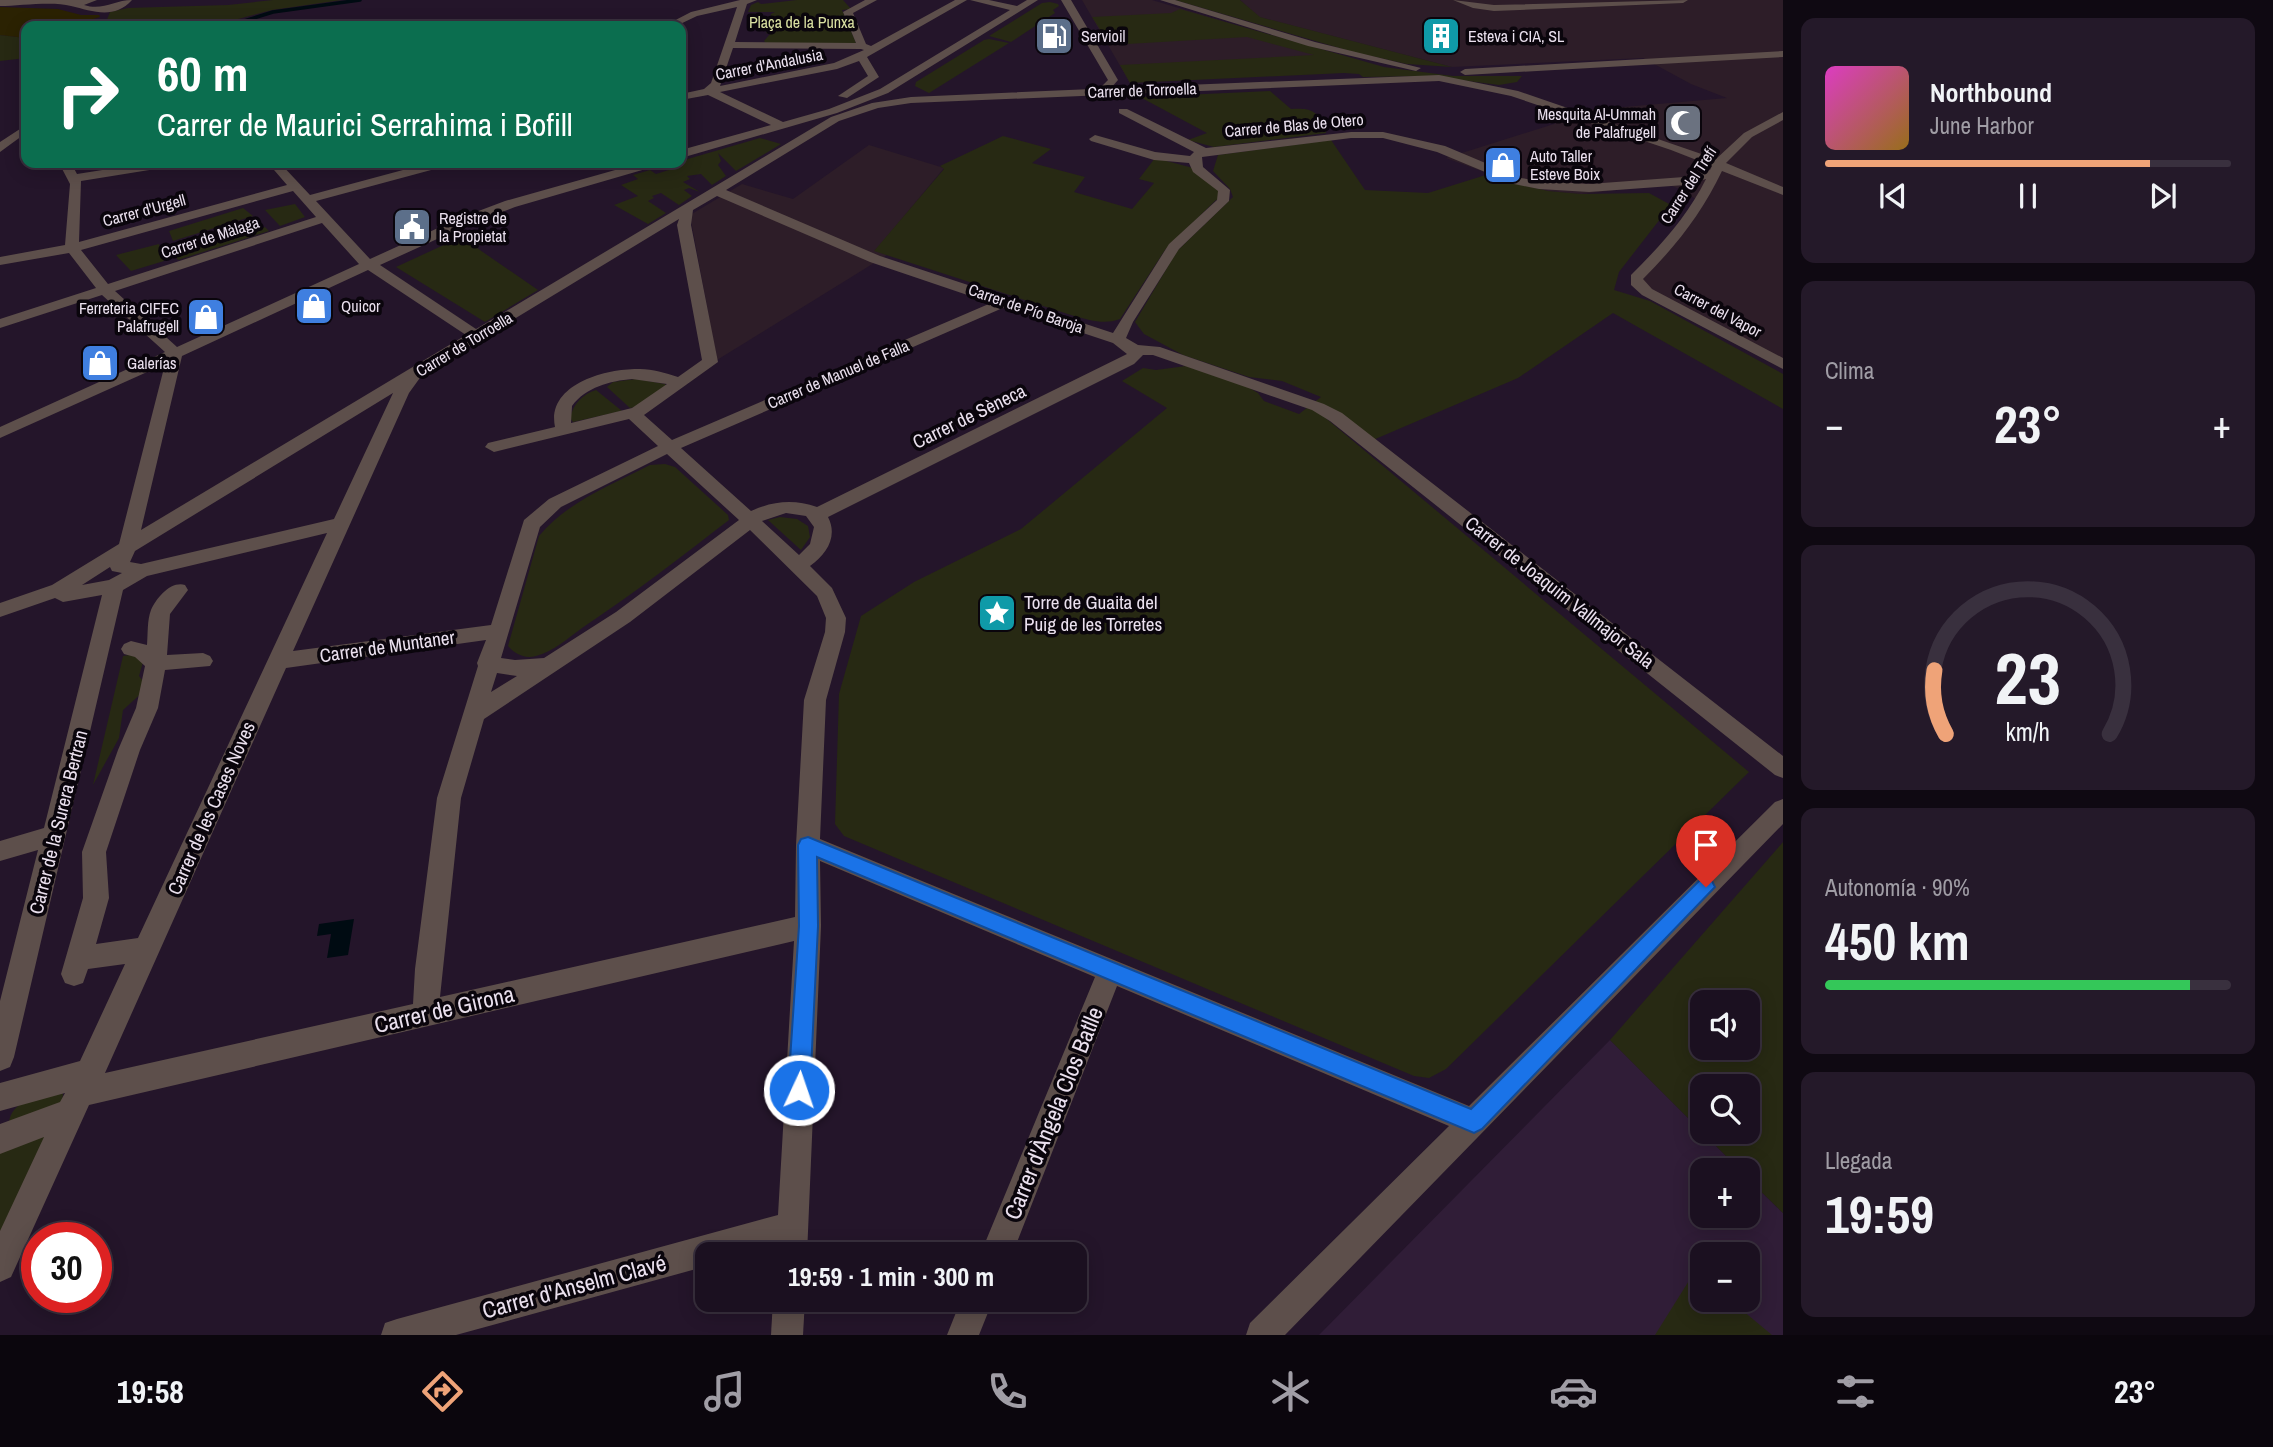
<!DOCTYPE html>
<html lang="es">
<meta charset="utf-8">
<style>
body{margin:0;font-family:"Archivo Narrow",sans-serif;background:#241929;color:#f1f3f6;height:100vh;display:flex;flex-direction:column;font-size:26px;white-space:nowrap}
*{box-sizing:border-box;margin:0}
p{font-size:23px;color:#a09da5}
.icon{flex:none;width:38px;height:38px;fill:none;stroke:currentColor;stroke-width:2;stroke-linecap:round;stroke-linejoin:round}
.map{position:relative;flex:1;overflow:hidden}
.sheet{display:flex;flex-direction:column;gap:18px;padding:18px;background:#0f0912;width:490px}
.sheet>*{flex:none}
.guide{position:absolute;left:21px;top:21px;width:665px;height:147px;border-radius:14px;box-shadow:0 4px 18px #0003,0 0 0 2px #39303e;background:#0b6e4f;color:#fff;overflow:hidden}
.controls{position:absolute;left:1690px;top:990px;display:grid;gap:14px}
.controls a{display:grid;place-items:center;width:70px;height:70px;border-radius:14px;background:#1b1020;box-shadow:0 4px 18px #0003,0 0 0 2px #39303e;font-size:35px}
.speed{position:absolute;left:21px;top:1222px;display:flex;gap:14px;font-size:35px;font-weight:700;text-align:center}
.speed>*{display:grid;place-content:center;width:91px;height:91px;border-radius:50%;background:#1b1020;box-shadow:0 4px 18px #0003,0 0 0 2px #39303e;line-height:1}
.speed .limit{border:10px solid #d22;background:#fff;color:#111}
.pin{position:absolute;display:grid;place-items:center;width:60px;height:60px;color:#fff;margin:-72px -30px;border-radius:50% 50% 50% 0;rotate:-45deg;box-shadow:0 0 7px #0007}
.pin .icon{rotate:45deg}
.me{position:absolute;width:77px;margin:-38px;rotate:3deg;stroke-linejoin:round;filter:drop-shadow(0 0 5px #0008)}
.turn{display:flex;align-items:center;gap:24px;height:147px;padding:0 21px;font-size:32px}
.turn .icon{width:91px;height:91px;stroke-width:2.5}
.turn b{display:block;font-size:49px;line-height:60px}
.big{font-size:52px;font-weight:700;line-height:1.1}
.sheet .tile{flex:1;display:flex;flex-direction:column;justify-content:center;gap:10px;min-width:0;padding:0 24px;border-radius:14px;background:#241929}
.sheet .dial{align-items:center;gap:0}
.dial svg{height:182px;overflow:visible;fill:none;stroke:#39303e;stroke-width:7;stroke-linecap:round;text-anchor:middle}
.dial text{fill:#f1f3f6;stroke:none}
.song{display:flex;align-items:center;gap:21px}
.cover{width:84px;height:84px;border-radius:10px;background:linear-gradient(135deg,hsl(310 70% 55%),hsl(40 70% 35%))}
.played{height:7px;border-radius:4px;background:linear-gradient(90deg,#efa378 80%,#39303e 80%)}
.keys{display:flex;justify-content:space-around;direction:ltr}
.heat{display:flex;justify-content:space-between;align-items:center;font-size:38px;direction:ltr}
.charge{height:10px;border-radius:5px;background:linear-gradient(90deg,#34c759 90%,#39303e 0)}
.trip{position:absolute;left:695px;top:1242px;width:392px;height:70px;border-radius:14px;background:#1b1020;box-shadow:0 4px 18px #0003,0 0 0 2px #39303e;font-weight:700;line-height:70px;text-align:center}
.tab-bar{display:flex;height:112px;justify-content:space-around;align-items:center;background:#0b060d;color:#a09da5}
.tab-bar .icon{width:49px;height:49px}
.tab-bar .active{color:#efa378}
.tab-bar b{font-size:32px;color:#f1f3f6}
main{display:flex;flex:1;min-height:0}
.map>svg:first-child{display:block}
.commercial{fill:#2d1d28}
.built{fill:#301d37;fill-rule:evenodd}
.green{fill:#272913;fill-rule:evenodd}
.sand{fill:#2b2202}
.water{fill:#000b12}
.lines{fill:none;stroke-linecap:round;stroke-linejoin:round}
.stream{stroke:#000b12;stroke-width:3.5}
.minor{fill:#5d4f4b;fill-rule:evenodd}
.route{fill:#1a73e8;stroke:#114b97;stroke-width:2}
.labels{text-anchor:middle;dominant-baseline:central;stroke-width:7;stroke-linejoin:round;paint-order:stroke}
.far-park-label{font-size:16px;fill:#d9e0a1;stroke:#0a050c}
.far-poi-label{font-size:16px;fill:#eae0ee;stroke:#0a050c;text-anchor:start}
.far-street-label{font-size:16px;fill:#eae0ee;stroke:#0a050c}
.street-label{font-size:19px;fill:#eae0ee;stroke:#0a050c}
.poi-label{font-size:19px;fill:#eae0ee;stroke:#0a050c;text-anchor:start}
.near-street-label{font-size:23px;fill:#eae0ee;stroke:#0a050c}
</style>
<main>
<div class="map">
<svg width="1783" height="1335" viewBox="0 0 1783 1335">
<rect width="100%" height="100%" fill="#24152a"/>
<g class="commercial">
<polygon points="1082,0 1152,0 1325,52 1339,59 1130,83"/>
<polygon points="1240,0 1783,0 1783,365 1638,285 1700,202 1682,190 1672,186 1652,186 1581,194 1548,191 1514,183 1446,158 1554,124 1589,110 1727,98 1691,84 1643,58 1452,67 1259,17"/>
<polygon points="869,145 944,168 875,251 887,255 717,360 690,215 742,184 793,199"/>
</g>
<path class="built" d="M1610,1040L1741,1171H1703V1216H1748V1179L1783,1213V1335H1319ZM1703,1255H1748V1300H1703Z"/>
<g class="green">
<polygon points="273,0 342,0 272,10 212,26 107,26 106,22 110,12 128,8 228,5"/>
<polygon points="797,0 843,0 851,9 842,10 856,43 767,44 764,41 770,34 766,33 772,26 768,25 769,21 774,18 770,18 771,14 775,12 748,12 751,5 758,2 761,4"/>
<polygon points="1175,0 1240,0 1260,17 1452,67 1407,64 1353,52"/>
<polygon points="1050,2 1058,4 1059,6 1053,10 1055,13 1011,42 989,36 1042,3"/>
<polygon points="1180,9 1384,67 1453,76 1522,76 1517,82 1499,85 1430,76 1363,77 1359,74 1344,73 1130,83 1120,65 1314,55 1247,37 1110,45 1092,17 1171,13"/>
<polygon points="0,35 26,38 26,58 0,61"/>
<polygon points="989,39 1009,43 929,93 915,86 916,82 984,40"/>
<path d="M1270,91L1291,109C1311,108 1313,110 1326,124V133L1214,147L1188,140L1207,133L1140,97Z"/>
<path d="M1003,136L1051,149L1032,163L1085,177L1074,192L1132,209L1154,183L1139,179L1155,158L1197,169L1219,185L1223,201L1216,200L1165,250L1120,319C1104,325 1090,320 1074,316L874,251L944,169L940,166Z"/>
<polygon points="760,138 781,144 736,171 718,153 721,161 718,165 726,176 712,185 701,174 687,176 690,179 683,182 700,192 689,188 684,190 692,196 679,205 661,193 652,196 654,198 648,201 666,213 648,224 614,205 638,196 621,185 638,179 633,175 650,170 656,174 672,169 667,165"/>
<polygon points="1331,140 1365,190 1428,193 1489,174 1514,183 1548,191 1581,194 1649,193 1671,205 1619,272 1614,290 1650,301 1783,374 1783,409 1613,313 1518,378 1373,440 1322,415 1749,772 1446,1069 1429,1078 1414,1076 844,836 835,824 839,694 861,616 914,582 1021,529 1167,408 1122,381 1143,368 1156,370 1186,366 1246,386 1258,393 1264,401 1299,414 1321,397 1282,381 1249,377 1183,355 1144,334 1135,322 1177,251 1233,197 1230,189 1213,171 1218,155"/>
<polygon points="295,204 305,217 280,226 265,210"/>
<polygon points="243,208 253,216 173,241 169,231"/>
<polygon points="265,227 269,231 178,260 175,255"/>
<polygon points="461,237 538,290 485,322 396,267"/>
<polygon points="159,244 164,261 131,271 116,255"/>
<polygon points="636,379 665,384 666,386 636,407 630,408 607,387 613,382"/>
<path d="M596,390L622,411L573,422L570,418C573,404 583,394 596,390Z"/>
<path d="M665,464L675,467L728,515L729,520C681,557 633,594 582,628C568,638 553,652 536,656C524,659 515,654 508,646L539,536C567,502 611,485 650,465Z"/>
<polygon points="780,517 797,519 808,526 810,537 801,550 768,520"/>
<polygon points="136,654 143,662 139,676 146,685 145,690 123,710 119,738 93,785 123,656"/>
<path d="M1783,842V1213L1748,1179V1171H1741L1610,1040ZM1703,1003H1748V1048H1703ZM1703,1087H1748V1132H1703Z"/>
<path d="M60,1091L63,1094L62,1103L9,1124C10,1099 41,1097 60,1091Z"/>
<polygon points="59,1125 0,1232 0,1146"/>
<polygon points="1695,1271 1703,1277 1703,1300 1730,1300 1772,1335 1655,1335"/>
</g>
<polygon class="sand" points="0,7 58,9 81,15 99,15 100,17 82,22 81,26 26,26 26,38 0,35"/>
<polygon class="water" points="354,919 348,955 327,958 331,934 317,936 319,924"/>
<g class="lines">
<polyline class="stream" points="228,26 273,12 360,0"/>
<g class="minor">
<path d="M0,0H97L84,5C103,11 114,0 132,0C114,20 92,11 71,6C52,1 20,6 0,6Z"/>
<path d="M740,0H757L747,4L735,42L856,43L843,12L865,0H877L853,13L866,44L871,46L955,0H967L867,57L879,77L847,98L838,96L868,76L859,61L837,69L720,92L783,122L829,109L880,89L1010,10L970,0H989L1017,6L1027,0H1038L888,93L837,113L681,158V150L771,125L708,95L681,100V94L704,89L711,83L737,7L697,16L676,26H664L691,12ZM733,48L861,49L864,50L834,63L720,86Z"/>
<path d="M1061,0H1071L1118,80L1111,88L1439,75L1518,91L1716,159L1744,133L1783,112V120L1752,137L1726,163L1783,187V195L1722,171C1702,213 1676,246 1643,279L1652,289L1783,358V369L1642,295L1631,285V275C1661,245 1687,217 1706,179L1685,185L1589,192L1539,189L1514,184L1437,152L1383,138H1351L1202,157L1203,167L1230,190L1229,201L1179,249L1133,322L1126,338L1138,345L1160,347L1324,404L1342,413L1783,756V778L1775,775L1330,421L1312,410L1153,355H1143L1134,364L828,517C838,536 827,554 810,566L832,588L846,618L845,632L826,700L820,839L1469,1106L1775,802L1783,799V824L1285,1335H1246L1250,1323L1449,1126L1117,986L1012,1255H980L1095,977L820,861L821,926L807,1255H775L776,1247L747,1255H707V1266L456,1335H381L385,1323L397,1319L778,1215L794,941L89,1105L11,1277L0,1282V1231L44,1137L0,1154V1124L60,1102L65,1093L0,1111V1083L80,1061L125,964L88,969L83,983L74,986L65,983L61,974L83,898L82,852L118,750L136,708L145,666L135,657L124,654L121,649L124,644L131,641L147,645C148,634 147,620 151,610C157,597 171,581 185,585L188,590L170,614L167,655L203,653L210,656L213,661L210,666L165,670L158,708L140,750L106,852L109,898L96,944L138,938L327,533L147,576L123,590L14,1057L10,1067L0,1071V1001L38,850L0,861V841L44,828L102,595L63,602L55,598L0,617V603L52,585L119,544L165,364L0,438V427L165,352L102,295L0,328V319L96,288L69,253L0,265V257L65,245L70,184L59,163H71L77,174L147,163H174L168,167L81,181L79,242L287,185L268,163H280L310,195L429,163H448L446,166L316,201L370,259L460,218L505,201L640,163H658L656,166L515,207L470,224L380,265L476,329L831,117L872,103L911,97L1092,89L1102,86L1108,80ZM1439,81L1511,96L1671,150L1712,166L1710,170L1684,177L1589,184L1539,181L1521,178L1445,146L1383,132H1351L1206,148L1127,109H1119V113L1194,152L1190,156L1155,152L1095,135L1089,139L1091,141L1154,160L1189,163L1193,172L1218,191L1217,200L1169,244L1113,333L880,256L726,190L839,121L878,108L911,103ZM293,191L316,217L108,284L81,250ZM717,196L870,262L991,303L672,440L644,415L718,362L691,225L693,210ZM679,219L677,225L702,360L678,377C665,373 653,369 640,369C607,368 546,384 555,427L488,443L485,447L494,452L629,419L658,446L549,499L524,520L491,625L293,651L409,393L422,375ZM322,223L359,264L177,347L115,291ZM368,270L466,335L141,530L182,356ZM1005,307L1113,343L1127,354L817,507C794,499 773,501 751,511L681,448ZM632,379L667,384L632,408L571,423L572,406C586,387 610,381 632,379ZM393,393L334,519L141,564L130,562L135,551ZM667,454L739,520L616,612L544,658L515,660L501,658L540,527L561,507ZM786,513L806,516L814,527L810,544L799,555L762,521ZM750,530L817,596L826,618L825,632L804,700L796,845L795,917L440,997L461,798L484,719L630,622ZM110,567L112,571L122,573L109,580L82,585ZM486,640L477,663L478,666L437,798L415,969L413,1004L105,1073L286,668ZM497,673L517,676L491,692Z"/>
<polygon points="1160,0 1175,0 1315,42 1421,68 1416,71 1308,46"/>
<polygon points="1453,0 1494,5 1688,0 1683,3 1494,11 1473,8"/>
<polygon points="1783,51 1783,57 1465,75 1460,72 1465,69"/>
<polygon points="26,125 26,133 0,152 0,142"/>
<polygon points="773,1300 805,1300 803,1335 771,1335"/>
<polygon points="961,1300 993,1300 979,1335 947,1335"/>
</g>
</g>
<polygon class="route" points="808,837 1471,1109 1699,881 1706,879 1712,881 1715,887 1482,1129 1474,1133 817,857 818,926 810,1090 807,1098 799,1101 792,1098 788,1090 799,926 798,845 801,839"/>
<defs>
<symbol id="fuel-square" viewBox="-11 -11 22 22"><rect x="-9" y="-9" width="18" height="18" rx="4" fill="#5c6f8a" stroke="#0a050c"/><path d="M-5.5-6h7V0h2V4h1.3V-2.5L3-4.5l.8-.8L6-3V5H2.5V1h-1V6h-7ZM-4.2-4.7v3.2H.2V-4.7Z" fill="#fff"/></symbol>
<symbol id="building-square" viewBox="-11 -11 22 22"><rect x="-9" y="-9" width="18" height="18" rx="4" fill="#0f9aa8" stroke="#0a050c"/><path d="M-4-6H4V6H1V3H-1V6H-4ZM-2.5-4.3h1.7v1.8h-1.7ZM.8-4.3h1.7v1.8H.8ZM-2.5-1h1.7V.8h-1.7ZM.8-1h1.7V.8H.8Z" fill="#fff"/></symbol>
<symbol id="mosque-square" viewBox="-11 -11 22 22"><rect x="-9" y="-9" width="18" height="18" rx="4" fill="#6b7280" stroke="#0a050c"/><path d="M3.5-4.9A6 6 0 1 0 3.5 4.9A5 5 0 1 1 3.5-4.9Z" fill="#fff"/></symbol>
<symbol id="shop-square" viewBox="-11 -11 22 22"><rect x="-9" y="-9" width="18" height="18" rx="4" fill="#3f7fe0" stroke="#0a050c"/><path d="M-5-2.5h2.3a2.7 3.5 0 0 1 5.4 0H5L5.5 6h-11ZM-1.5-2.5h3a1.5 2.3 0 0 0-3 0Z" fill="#fff"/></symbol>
<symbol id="civic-square" viewBox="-11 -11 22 22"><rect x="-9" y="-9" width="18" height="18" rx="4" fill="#5c6f8a" stroke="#0a050c"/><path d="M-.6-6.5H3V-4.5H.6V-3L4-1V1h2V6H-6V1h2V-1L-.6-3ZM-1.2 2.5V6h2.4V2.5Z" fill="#fff"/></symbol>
<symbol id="sight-square" viewBox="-11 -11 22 22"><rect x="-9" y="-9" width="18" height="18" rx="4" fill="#0f9aa8" stroke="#0a050c"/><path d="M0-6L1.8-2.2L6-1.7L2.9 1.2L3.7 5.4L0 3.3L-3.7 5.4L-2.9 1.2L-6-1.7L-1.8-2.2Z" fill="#fff"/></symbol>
</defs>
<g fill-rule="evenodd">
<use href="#fuel-square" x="1032" y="14" width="44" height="44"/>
<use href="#building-square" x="1419" y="14" width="44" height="44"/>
<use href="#mosque-square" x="1661" y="101" width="44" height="44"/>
<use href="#shop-square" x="1481" y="143" width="44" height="44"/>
<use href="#civic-square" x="390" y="205" width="44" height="44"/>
<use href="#shop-square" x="292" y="284" width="44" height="44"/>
<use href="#shop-square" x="184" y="295" width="44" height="44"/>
<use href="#shop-square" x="78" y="341" width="44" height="44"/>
<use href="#sight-square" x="975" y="591" width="44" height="44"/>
</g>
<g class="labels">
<g class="far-park-label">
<text x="802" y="22">Plaça de la Punxa</text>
</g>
<g class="far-poi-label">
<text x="1081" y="36">Servioil</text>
<text x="1468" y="36">Esteva i CIA, SL</text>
<text x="1656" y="114" text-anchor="end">Mesquita Al-Ummah<tspan x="1656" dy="18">de Palafrugell</tspan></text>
<text x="1530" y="156">Auto Taller<tspan x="1530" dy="18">Esteve Boix</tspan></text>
<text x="439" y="218">Registre de<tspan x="439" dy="18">la Propietat</tspan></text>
<text x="341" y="306">Quicor</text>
<text x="179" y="308" text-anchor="end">Ferreteria CIFEC<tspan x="179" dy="18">Palafrugell</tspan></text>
<text x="127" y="363">Galerías</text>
</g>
<g class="far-street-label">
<text transform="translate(769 64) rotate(-11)">Carrer d'Andalusia</text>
<text transform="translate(1142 90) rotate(-2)">Carrer de Torroella</text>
<text transform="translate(1294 125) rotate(-5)">Carrer de Blas de Otero</text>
<text transform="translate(1688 185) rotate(-57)">Carrer del Trefí</text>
<text transform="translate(144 210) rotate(-15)">Carrer d'Urgell</text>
<text transform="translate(210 237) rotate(-18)">Carrer de Màlaga</text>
<text transform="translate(1026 308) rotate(19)">Carrer de Pío Baroja</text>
<text transform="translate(1718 310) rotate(28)">Carrer del Vapor</text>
<text transform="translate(464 344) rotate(-31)">Carrer de Torroella</text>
<text transform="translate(838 374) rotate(-23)">Carrer de Manuel de Falla</text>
</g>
<g class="street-label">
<text transform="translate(969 416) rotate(-26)">Carrer de Sèneca</text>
<text transform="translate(1560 592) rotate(38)">Carrer de Joaquim Vallmajor Sala</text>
<text transform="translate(387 646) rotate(-8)">Carrer de Muntaner</text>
<text transform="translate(211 808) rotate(-66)">Carrer de les Cases Noves</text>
<text transform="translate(58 822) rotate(-76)">Carrer de la Surera Bertran</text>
</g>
<g class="poi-label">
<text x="1024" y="602">Torre de Guaita del<tspan x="1024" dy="22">Puig de les Torretes</tspan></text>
</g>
<g class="near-street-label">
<text transform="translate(444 1009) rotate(-13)">Carrer de Girona</text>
<text transform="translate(1053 1113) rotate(-68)">Carrer d'Àngela Clos Batlle</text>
<text transform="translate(574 1286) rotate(-15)">Carrer d'Anselm Clavé</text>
</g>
</g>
</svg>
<div class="controls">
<a><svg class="icon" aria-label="sound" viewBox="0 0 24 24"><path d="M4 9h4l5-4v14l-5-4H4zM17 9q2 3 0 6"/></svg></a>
<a><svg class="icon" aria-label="search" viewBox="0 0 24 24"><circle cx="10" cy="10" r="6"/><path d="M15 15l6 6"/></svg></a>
<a>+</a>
<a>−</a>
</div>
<div class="speed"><div class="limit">30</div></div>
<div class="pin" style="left:1706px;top:887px;background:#d93025"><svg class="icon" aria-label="arrive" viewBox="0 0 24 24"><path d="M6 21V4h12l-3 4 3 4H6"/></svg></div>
<svg class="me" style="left:799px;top:1090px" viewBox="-20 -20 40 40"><circle r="17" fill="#1a73e8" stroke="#fff" stroke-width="3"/><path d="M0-11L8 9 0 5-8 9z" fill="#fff"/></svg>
<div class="trip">19:59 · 1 min · 300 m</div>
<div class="guide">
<div class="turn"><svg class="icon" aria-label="right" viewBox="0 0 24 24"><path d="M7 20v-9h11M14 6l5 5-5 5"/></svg><div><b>60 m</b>Carrer de Maurici Serrahima i Bofill</div></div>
</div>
</div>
<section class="sheet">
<div class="tile">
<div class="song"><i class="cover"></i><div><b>Northbound</b><p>June Harbor</p></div></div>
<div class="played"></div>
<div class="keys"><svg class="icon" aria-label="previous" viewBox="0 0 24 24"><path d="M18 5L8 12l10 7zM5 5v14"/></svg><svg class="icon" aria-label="pause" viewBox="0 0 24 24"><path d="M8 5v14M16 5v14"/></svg><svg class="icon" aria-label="next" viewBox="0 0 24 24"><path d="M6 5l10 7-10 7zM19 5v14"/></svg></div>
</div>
<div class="tile"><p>Clima</p>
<div class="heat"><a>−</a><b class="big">23°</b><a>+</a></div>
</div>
<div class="tile dial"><svg viewBox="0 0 100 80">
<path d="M14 69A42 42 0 1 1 86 69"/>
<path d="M14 69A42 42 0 0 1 9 41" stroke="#efa378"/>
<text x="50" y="56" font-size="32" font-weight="700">23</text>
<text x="50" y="72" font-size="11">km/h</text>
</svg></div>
<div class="tile"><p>Autonomía · 90%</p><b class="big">450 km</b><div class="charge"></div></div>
<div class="tile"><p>Llegada</p><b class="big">19:59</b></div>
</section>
</main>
<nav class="tab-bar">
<b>19:58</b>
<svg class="icon active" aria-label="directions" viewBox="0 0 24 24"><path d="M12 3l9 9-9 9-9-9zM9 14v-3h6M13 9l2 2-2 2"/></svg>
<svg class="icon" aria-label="music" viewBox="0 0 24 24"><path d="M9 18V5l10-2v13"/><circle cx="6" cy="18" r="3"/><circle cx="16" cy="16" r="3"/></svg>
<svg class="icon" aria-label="phone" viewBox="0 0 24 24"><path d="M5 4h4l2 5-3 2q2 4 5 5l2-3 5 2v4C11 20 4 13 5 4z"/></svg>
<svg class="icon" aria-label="climate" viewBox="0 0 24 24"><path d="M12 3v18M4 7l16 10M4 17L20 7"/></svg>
<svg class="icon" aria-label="car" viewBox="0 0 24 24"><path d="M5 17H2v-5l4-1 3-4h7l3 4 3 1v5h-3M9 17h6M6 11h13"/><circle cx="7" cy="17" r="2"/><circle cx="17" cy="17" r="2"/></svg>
<svg class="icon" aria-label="filters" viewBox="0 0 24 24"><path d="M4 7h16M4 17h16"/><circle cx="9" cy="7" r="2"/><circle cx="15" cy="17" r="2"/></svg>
<b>23°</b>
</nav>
